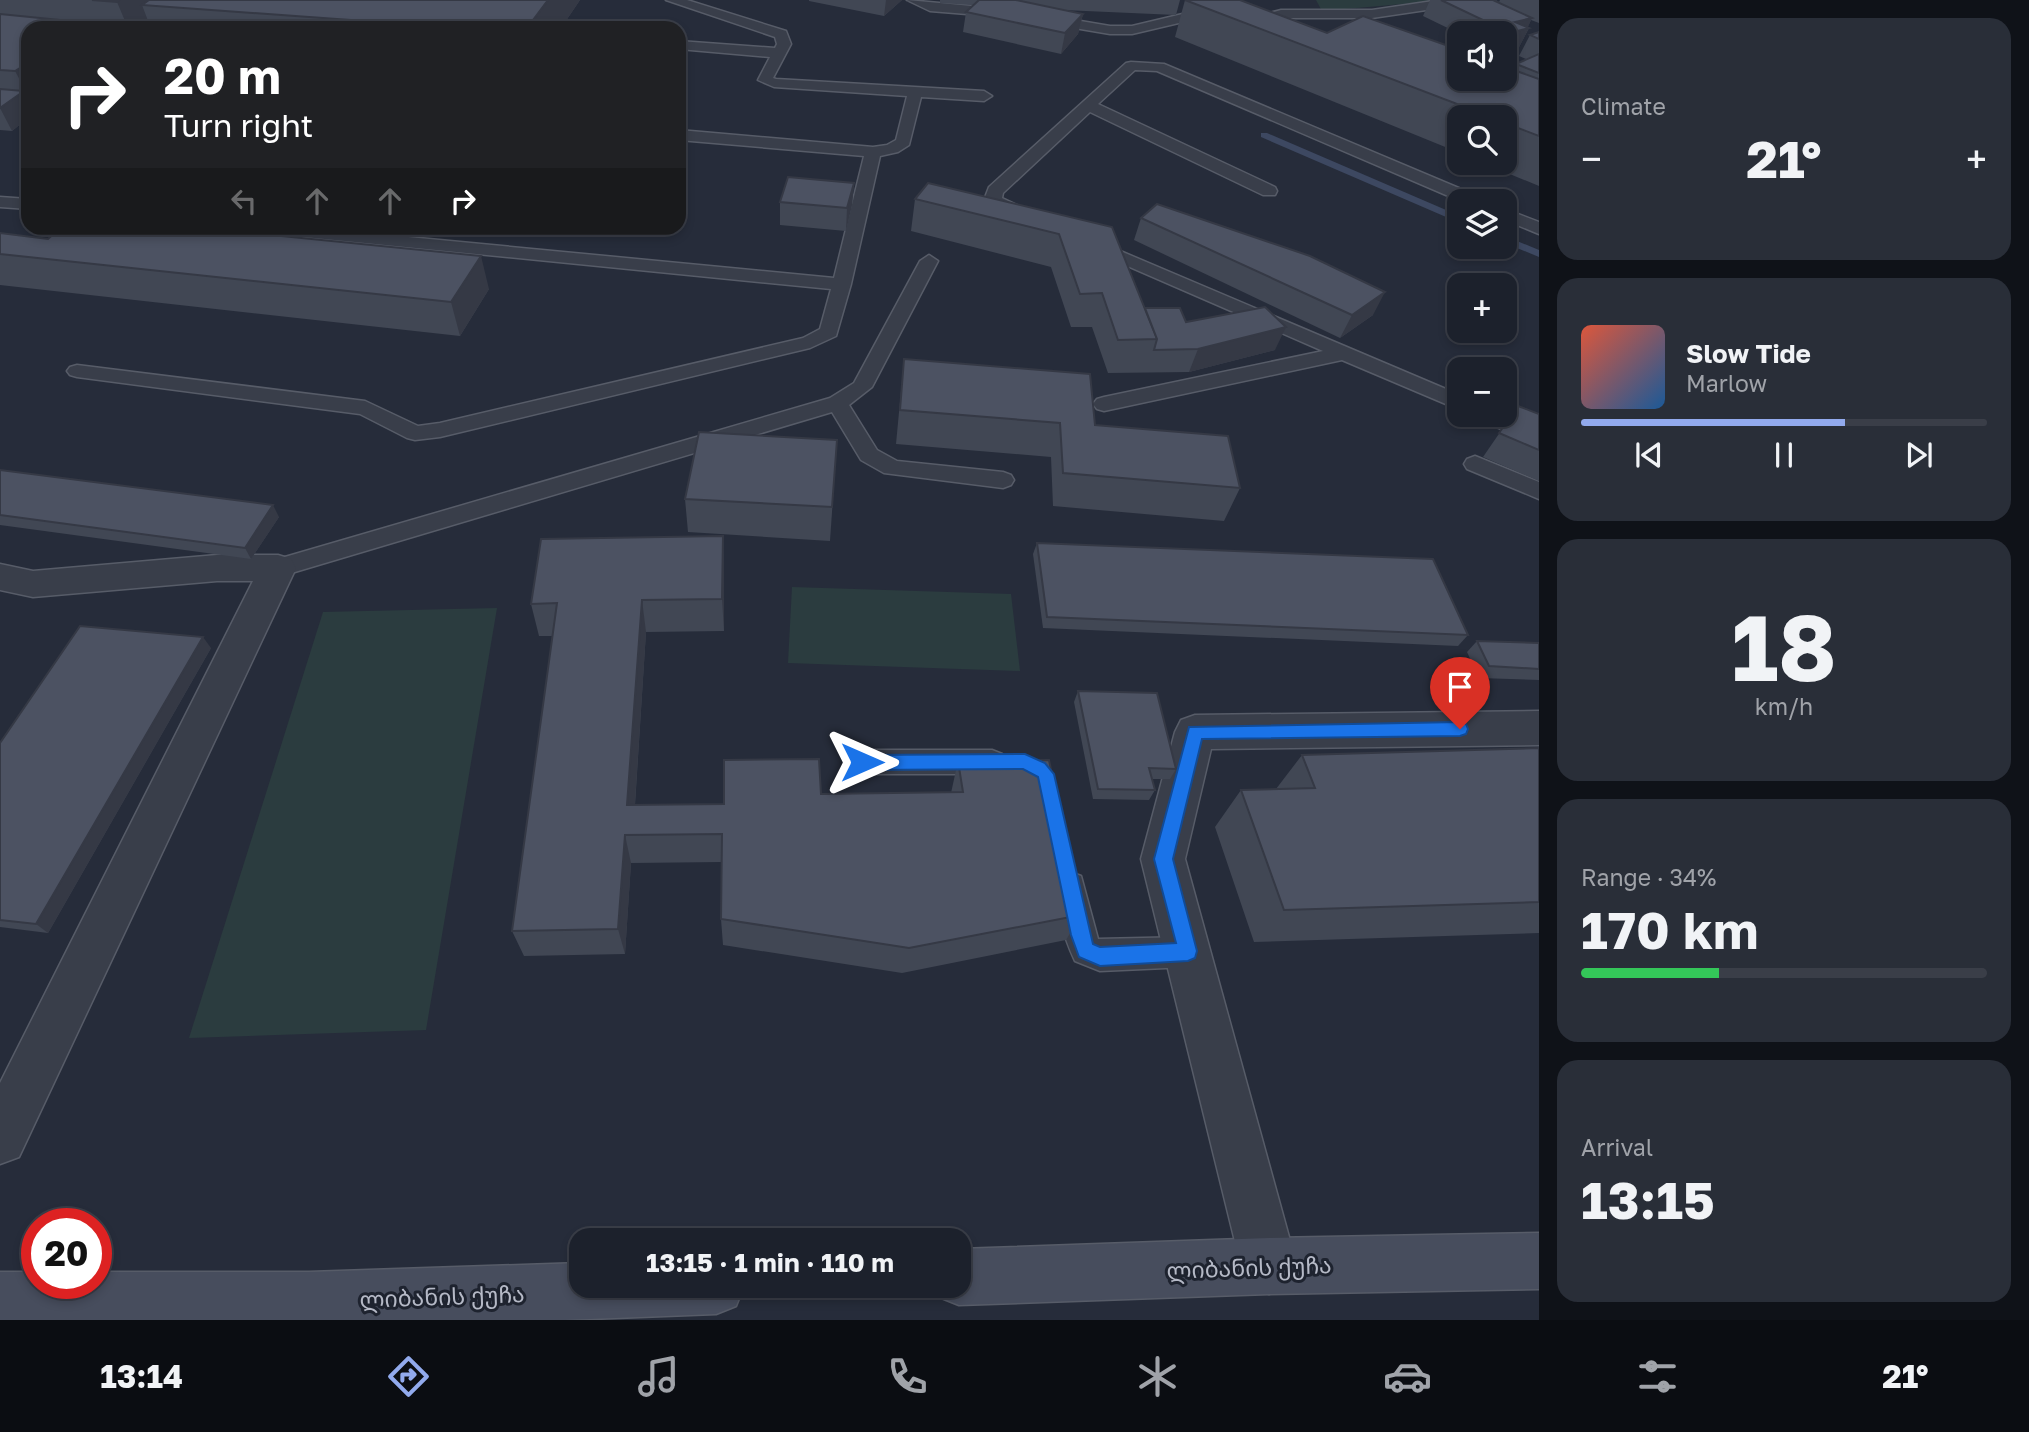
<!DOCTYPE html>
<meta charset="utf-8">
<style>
body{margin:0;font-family:"Golos Text","Noto Sans Georgian",sans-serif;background:#292e38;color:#f1f3f6;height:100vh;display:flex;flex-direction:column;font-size:26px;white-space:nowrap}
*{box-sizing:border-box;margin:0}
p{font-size:23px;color:#a0a3a9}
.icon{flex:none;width:38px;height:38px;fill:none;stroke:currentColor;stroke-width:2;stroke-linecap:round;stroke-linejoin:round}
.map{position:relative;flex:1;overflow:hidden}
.sheet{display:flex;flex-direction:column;gap:18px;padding:18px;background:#0f1218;width:490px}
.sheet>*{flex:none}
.top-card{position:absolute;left:21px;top:21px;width:665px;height:214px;border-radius:21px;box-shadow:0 4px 10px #0003,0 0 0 2px #3a3e48;background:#202124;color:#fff;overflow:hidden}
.buttons{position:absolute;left:1447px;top:21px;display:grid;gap:14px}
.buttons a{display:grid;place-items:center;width:70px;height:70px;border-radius:14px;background:#1c212c;box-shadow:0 4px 10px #0003,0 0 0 2px #3a3e48;font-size:35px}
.speed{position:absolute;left:21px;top:1208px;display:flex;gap:14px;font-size:35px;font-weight:700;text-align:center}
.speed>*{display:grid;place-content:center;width:91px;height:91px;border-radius:50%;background:#1c212c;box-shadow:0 4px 10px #0003,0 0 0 2px #3a3e48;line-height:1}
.speed .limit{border:10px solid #d22;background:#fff;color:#111}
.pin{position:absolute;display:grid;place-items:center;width:60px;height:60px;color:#fff;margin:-72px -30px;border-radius:50% 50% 50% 0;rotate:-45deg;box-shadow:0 0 7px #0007}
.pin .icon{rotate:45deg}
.me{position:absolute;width:77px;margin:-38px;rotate:90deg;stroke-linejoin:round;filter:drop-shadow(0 0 5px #0008)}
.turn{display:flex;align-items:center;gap:24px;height:147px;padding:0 28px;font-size:32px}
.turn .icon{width:91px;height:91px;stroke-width:2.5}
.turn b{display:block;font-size:49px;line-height:60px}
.lanes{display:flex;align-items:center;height:66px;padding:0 28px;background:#0003;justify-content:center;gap:35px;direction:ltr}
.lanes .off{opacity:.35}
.big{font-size:52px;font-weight:700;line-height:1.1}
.sheet .tile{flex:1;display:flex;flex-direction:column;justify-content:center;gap:10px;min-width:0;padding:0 24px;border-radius:21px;background:#292e38}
.sheet .dial{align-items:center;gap:0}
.dial b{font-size:91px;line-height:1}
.song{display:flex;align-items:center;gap:21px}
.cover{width:84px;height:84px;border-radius:10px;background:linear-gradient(135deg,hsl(10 70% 55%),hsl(210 70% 35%))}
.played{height:7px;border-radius:4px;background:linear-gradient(90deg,#92aaed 65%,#3a3e48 65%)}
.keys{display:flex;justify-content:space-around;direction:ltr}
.heat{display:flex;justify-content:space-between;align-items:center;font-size:38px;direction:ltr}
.charge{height:10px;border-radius:5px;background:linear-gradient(90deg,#34c759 34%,#3a3e48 0)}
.trip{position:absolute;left:569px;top:1228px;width:402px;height:70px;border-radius:21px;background:#1c212c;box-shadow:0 4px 10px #0003,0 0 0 2px #3a3e48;font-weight:700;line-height:70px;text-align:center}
.tab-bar{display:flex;height:112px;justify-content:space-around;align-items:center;background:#0b0d12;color:#a0a3a9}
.tab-bar .icon{width:49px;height:49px}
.tab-bar .current{color:#92aaed}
.tab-bar b{font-size:32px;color:#f1f3f6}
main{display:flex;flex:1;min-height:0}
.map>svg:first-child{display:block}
.green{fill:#2b3c3f}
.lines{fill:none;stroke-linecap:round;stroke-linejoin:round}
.stream{fill:#3d4861;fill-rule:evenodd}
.lane-casing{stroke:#575c68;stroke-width:3}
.street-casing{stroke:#575c68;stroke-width:3}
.secondary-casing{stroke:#575c68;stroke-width:3}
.lane{fill:#393e4a;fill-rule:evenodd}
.street{fill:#393e4a;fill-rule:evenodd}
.secondary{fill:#474d5d;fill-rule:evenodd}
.wall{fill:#414754}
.shaded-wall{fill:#353945}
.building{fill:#4c5262;stroke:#353945;stroke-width:2}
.route{fill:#1a73e8;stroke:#114b97;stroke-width:2}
.labels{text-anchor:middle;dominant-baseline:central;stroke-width:6;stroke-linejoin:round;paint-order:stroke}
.near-street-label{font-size:23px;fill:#b5b9c6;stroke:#1e232f}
</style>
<main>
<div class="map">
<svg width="1539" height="1320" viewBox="0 0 1539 1320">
<rect width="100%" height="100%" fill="#262c3a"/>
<g class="green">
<polygon points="1316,0 1449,0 1322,11"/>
<polygon points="792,587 1011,594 1020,671 788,663"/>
<polygon points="497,608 426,1030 189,1038 323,612"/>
</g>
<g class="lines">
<g class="stream">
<polygon points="1261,133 1267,133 1460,216 1460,223 1261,137"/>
<polygon points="1505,236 1539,250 1539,257 1505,243"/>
</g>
<defs>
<g id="lane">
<polygon points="666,0 687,0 786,31 791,44 773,78 776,79 984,91 992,96 984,101 921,97 909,145 898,152 880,156 851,284 836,336 810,348 440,437 415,440 407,438 360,414 77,377 70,375 67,371 70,367 77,365 365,401 418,426 440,423 803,338 820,329 831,289 264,233 255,228 314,228 834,278 864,156 679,140 679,130 873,147 887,145 896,140 907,96 774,87 758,80 770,57 679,49 679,41 775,48 777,44 775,37"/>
<polygon points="907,0 1004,9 1011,13 1004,17 930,11"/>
<polygon points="1440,0 1474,0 1467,4 1372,18 1282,18 1273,21 1276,37 1269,41 1262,37 1258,25 1262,15 1281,10 1372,10"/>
<polygon points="1212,7 1219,11 1217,14 1132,34 1110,34 1045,23 1038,19 1045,15 1110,26 1132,26"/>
<polygon points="1131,62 1164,64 1480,197 1483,201 1460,201 1157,71 1135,70 1098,104 1275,187 1277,191 1275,195 1263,195 1090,112 1003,193 1002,198 1027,210 1030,214 1027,218 1015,218 987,204 984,200 989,187 1126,63"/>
<polygon points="0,197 28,199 28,209 0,207"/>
<polygon points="1505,209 1539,222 1539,234 1505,220"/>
<polygon points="1092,239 1460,395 1460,410 1342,360 1104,411 1097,409 1093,404 1097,399 1104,397 1323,351 1086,248 1083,244 1086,240"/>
<polygon points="929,255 938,261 872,387 849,405 877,450 897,461 1003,472 1011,475 1014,480 1011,485 1003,488 884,473 861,460 832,412 278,577 269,574 266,568 269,562 278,559 830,398 854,383 920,261"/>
<polygon points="1505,414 1539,429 1539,444 1479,420 1476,415"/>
<polygon points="1475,456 1539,482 1539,499 1467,469 1464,464 1467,459"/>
<polygon points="862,750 992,750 1002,754 1006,762 1002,770 992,774 862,774 852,770 848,762 852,754"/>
<path d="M1070,872L1081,876L1098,939L1188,937L1199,941L1204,952L1199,963L1188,967L1100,971L1075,961C1065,940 1050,897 1059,876Z"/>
</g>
<g id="street">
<polygon points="217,555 278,555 291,559 296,568 19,1157 0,1164 0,1083 253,581 217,581 33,597 0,590 0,564 33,571"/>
<polygon points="1539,711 1539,745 1211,749 1185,859 1297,1266 1289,1286 1269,1294 1249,1286 1241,1266 1141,859 1175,732 1181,720 1195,715"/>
</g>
<g id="secondary">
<polygon points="1539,1233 1539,1289 1269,1294 959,1305 939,1297 935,1286 959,1286 959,1249 1269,1238"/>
<polygon points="581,1263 581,1286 744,1286 736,1306 716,1314 564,1320 0,1320 0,1272 37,1272 37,1283 96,1283 96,1272 309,1272"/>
</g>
</defs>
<use href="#lane" class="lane-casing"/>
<use href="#street" class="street-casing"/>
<use href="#secondary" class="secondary-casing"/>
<use href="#lane" class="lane"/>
<use href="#street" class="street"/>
<use href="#secondary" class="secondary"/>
</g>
<g class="wall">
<polygon points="0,0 580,0 561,28 151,28 150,26 148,28 28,28 28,118 12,131 0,130"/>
<polygon points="809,0 902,0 884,16 809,1"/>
<polygon points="940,0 1180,0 1176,15 1063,10 1083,14 1078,34 1061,54 963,32 966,12 973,5 940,3"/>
<polygon points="1185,0 1327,33 1513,69 1516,64 1526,59 1519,56 1530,35 1539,32 1539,186 1483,163 1505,163 1505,117 1460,117 1460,153 1175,37"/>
<polygon points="1430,0 1496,0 1499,2 1500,0 1539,0 1539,23 1531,20 1527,28 1529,28 1518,49 1505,52 1505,33 1460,34 1423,16"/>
<polygon points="854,183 852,205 846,231 780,225 780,202"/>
<polygon points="915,199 1112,227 1145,308 1186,322 1275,350 1189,372 1108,373 1092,327 1071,327 1051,267 911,231"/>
<polygon points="1141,218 1373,315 1340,338 1134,240"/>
<polygon points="586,228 627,228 625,231"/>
<polygon points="0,233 489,289 460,336 0,285"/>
<polygon points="904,359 1095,425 1240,488 1224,521 1053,506 1051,457 896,444"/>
<polygon points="1518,406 1539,414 1539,481 1483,457"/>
<polygon points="837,440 830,541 688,532 685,499"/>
<polygon points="0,470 279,517 251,559 0,525"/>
<polygon points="723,536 724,569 724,631 646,632 635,805 724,804 821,794 951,793 958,761 1081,915 1066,940 902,973 723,945 721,919 722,862 631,863 625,954 524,956 512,931 553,636 539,636 531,604"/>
<polygon points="1037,543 1468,635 1458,646 1043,628 1033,554"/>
<polygon points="1477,641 1539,643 1539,680 1479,678 1467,652"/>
<polygon points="211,648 48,933 0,927 0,743"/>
<polygon points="1078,691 1176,769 1170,779 1152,779 1155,790 1149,800 1093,799 1074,702"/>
<polygon points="1539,748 1539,933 1254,942 1215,827 1241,790 1276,789 1302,755"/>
</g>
<g class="shaded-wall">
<polygon points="119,0 184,0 142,5 150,26 148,28 128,28 117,2"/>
<polygon points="548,0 580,0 561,28 527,28"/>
<polygon points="886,0 902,0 884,16"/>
<polygon points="1083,14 1078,34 1061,54 1065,33"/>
<polygon points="1532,18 1527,29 1529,28 1518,49 1505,52 1505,42 1512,28 1510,20"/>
<polygon points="28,63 28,95 15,71"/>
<polygon points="24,91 28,99 28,118 12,131 0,108"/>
<polygon points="854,183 852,205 846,231 847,208"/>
<polygon points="481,256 489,289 460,336 451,302"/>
<polygon points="1385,292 1373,315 1340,338 1352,315"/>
<polygon points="1286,327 1275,350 1189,372 1198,349"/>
<polygon points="273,505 279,517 251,559 245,548"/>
<polygon points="723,536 724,569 724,631 722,599"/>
<polygon points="642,600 646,632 633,833 627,805"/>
<polygon points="203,637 211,648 48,933 36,924"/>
<polygon points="625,835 631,863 625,954 618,929"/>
</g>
<g class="building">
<polygon points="92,0 119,0 117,2"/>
<polygon points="149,0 548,0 527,28 461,28 142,5"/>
<polygon points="979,0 1016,0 1083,14 1065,33 966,12"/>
<polygon points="1185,0 1240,0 1327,33 1363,16 1460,50 1460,79 1505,79 1505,67 1539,79 1539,136 1505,123 1505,117 1491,117"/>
<polygon points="1441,0 1493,0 1532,18 1515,22 1529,28 1510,33"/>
<polygon points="0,14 120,26 117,28 28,28 28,63 15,71 0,70"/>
<polygon points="1539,32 1539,39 1530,35"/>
<polygon points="1539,54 1539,73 1516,64"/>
<polygon points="0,89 24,91 0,108"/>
<polygon points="788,177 854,183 847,208 780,202"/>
<polygon points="928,183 1112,227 1157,339 1118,340 1102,293 1080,294 1059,234 915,199"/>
<polygon points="1157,204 1310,256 1385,292 1352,315 1141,218"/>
<polygon points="60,228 201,228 481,256 451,302 0,254 0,233 48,239"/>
<polygon points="1265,307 1286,327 1198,349 1154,350 1157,339 1145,308 1180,308 1186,322"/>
<polygon points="904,359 1090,374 1095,425 1228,436 1240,488 1063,473 1060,423 900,410"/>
<polygon points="1518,406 1539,414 1539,450 1499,433"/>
<polygon points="699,432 837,440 832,507 685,499"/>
<polygon points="0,470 273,505 245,548 0,515"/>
<polygon points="723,536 722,599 642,600 627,805 724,804 724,760 819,759 821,794 963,792 958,761 1049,760 1081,915 909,948 721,919 722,834 625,835 618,929 512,931 557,603 531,604 541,539"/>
<polygon points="1037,543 1433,559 1468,635 1047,617"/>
<polygon points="80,626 203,637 36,924 0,920 0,743"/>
<polygon points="1477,641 1539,643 1539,669 1489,666"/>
<polygon points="1078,691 1157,693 1176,769 1149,768 1155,790 1098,789"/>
<polygon points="1539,748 1539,902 1284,910 1241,790 1315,788 1302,755"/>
</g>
<polygon class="route" points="1460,722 1466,724 1468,729 1466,734 1460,736 1202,739 1173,859 1197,951 1195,958 1188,961 1100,966 1079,957 1071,935 1038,777 1023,769 862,770 856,768 853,762 856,757 862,755 1025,754 1045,763 1054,774 1093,944 1100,947 1176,943 1154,859 1189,727"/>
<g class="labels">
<g class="near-street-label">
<text transform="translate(1249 1267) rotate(-2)">ლიბანის ქუჩა</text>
<text transform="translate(442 1296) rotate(-2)">ლიბანის ქუჩა</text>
</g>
</g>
</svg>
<div class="buttons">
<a><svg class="icon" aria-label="sound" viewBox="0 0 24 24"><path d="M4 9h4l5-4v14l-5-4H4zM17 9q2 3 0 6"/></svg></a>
<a><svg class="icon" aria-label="search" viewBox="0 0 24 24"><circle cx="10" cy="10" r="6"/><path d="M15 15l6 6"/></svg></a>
<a><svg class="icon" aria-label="layers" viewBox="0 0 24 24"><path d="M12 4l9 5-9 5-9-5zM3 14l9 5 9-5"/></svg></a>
<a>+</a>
<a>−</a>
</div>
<div class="speed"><div class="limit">20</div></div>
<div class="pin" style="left:1460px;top:729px;background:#d93025"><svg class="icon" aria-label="arrive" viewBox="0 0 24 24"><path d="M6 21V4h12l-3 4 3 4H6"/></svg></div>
<svg class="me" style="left:862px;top:762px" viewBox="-20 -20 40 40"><path d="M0-17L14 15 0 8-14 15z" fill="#1a73e8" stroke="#fff" stroke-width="4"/></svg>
<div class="trip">13:15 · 1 min · 110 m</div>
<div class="top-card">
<div class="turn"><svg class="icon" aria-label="right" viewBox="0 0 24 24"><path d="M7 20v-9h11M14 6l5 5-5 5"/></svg><div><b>20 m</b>Turn right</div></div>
<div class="lanes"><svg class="icon off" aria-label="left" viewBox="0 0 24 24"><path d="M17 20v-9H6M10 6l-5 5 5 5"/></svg><svg class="icon off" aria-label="ahead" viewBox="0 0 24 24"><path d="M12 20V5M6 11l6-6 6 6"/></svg><svg class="icon off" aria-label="ahead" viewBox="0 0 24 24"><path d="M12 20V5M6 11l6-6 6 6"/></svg><svg class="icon" aria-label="right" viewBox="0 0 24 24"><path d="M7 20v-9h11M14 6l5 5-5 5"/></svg></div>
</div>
</div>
<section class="sheet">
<div class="tile"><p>Climate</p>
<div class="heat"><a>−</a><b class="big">21°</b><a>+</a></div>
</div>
<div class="tile">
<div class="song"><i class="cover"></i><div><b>Slow Tide</b><p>Marlow</p></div></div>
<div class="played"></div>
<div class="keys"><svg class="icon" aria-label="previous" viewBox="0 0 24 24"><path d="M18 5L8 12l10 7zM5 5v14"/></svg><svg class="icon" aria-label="pause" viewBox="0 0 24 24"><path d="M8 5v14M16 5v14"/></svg><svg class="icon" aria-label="next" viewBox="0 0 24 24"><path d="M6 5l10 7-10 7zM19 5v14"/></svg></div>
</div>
<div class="tile dial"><b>18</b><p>km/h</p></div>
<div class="tile"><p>Range · 34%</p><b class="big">170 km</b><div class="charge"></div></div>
<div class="tile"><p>Arrival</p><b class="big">13:15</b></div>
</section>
</main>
<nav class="tab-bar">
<b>13:14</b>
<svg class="icon current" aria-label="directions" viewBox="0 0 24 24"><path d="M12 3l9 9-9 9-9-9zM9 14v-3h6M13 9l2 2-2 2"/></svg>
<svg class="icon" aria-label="music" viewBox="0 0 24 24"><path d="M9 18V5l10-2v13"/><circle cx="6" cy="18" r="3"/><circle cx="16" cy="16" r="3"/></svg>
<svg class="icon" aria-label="phone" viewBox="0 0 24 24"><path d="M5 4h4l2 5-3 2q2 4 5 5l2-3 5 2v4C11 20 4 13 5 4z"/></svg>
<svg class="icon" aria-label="climate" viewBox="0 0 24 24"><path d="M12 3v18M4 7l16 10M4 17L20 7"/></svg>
<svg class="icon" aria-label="car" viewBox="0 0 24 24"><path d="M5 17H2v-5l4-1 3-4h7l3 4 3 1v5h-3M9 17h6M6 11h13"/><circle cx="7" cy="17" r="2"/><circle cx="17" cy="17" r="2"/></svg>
<svg class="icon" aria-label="filters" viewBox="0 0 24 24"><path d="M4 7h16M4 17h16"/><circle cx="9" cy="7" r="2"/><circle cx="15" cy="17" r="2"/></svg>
<b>21°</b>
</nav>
